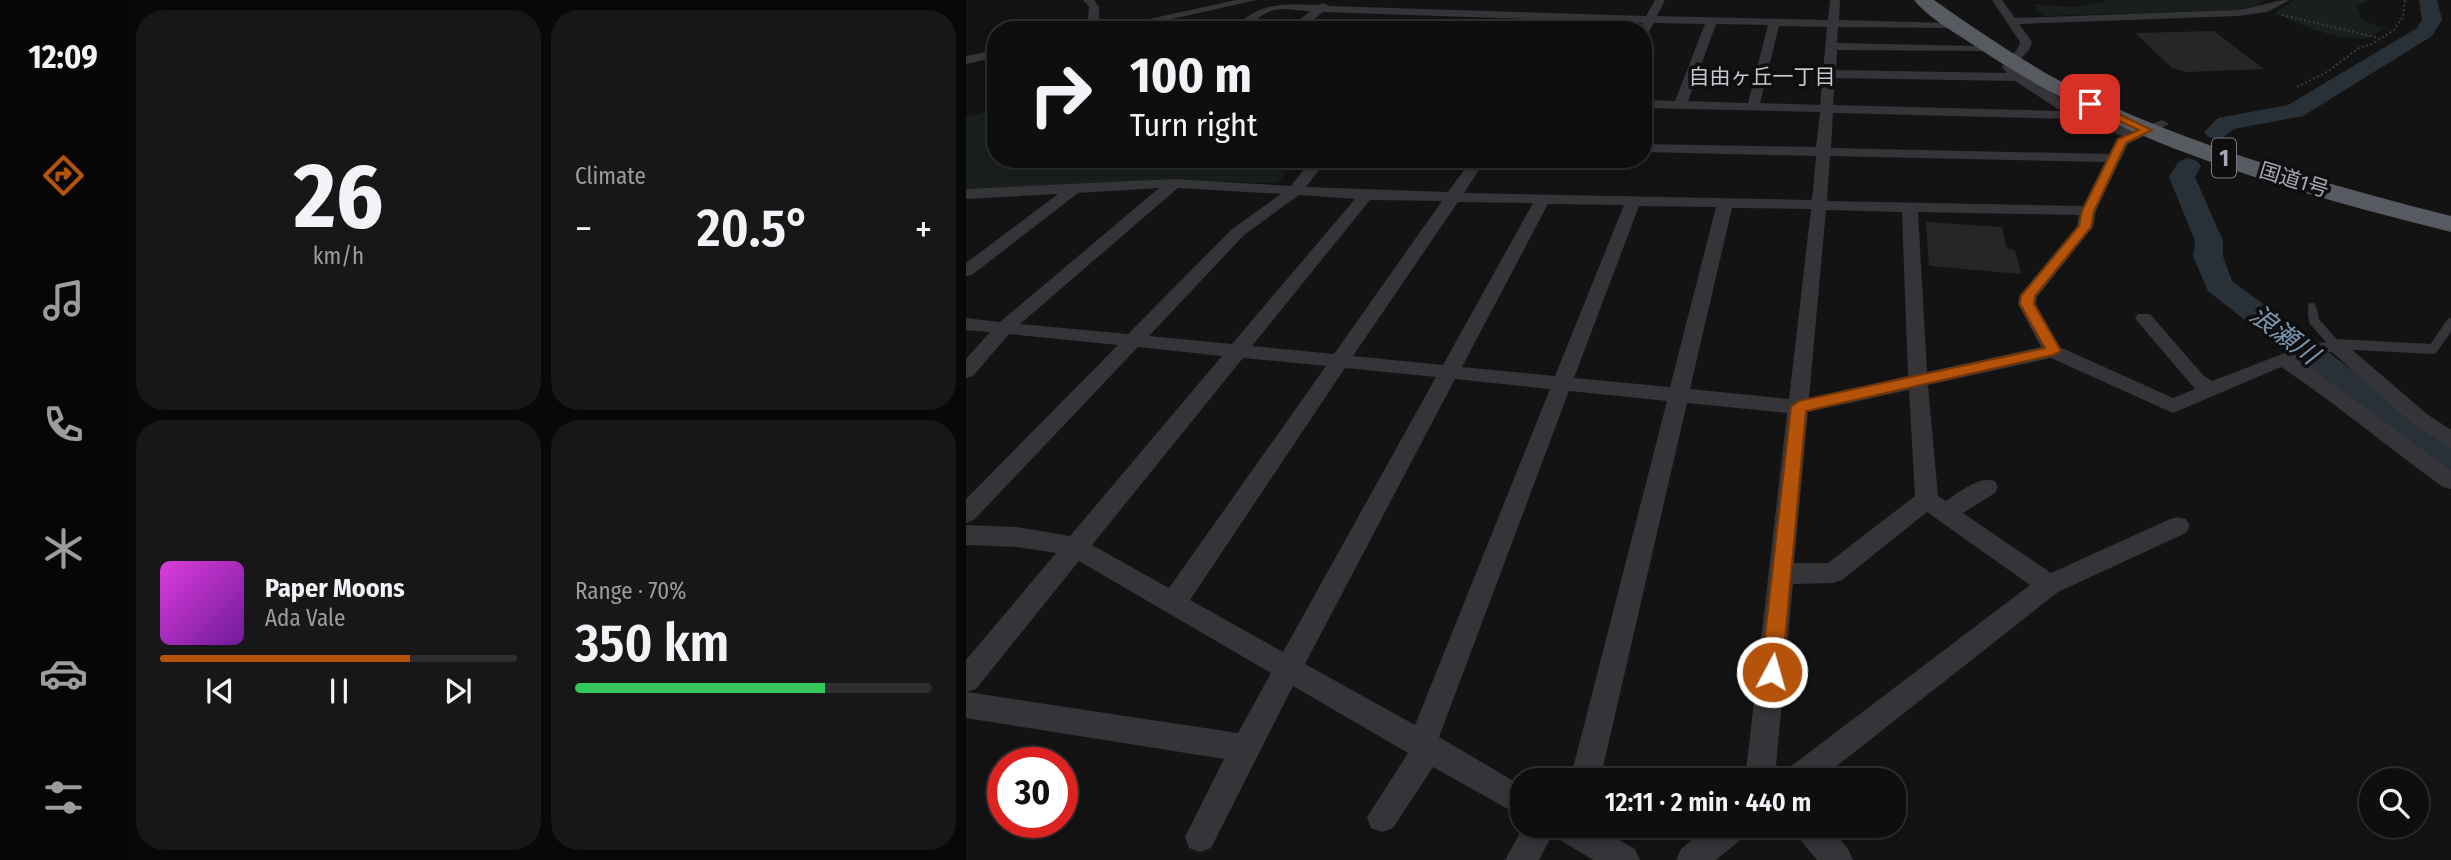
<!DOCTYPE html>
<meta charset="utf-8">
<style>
body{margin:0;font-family:"Fira Sans Condensed","Noto Sans JP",sans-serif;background:#171718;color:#f1f3f6;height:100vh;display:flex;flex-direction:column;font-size:26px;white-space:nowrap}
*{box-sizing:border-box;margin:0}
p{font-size:23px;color:#9b9c9e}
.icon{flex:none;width:38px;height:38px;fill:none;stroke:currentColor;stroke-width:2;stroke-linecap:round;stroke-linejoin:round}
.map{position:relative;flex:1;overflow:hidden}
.details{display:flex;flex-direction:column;gap:10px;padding:10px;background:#080808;width:840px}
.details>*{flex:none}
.hud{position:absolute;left:21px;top:21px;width:665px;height:147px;border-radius:28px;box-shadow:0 4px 10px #0003,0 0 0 2px #2e2e2f;background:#0e0e0f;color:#f1f3f6;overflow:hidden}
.fabs{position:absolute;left:1393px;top:768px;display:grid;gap:14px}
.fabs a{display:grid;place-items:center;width:70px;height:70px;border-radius:50%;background:#0e0e0f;box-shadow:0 4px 10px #0003,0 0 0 2px #2e2e2f;font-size:35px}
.speed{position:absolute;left:21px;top:747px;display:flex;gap:14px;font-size:35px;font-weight:700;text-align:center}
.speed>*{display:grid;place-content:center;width:91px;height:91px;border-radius:50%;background:#0e0e0f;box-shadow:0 4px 10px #0003,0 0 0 2px #2e2e2f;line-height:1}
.speed .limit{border:10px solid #d22;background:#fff;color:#111}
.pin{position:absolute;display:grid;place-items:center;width:60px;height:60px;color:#fff;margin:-30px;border-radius:14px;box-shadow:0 4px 10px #0006}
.me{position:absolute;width:77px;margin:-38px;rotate:6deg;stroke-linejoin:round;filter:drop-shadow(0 0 5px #0008)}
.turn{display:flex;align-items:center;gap:24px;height:147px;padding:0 28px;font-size:32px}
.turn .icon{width:91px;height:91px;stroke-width:2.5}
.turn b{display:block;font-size:49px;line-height:60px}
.big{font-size:52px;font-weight:600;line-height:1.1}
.details .widget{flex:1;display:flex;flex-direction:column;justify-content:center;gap:10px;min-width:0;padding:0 24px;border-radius:28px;background:#171718}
.details .dial{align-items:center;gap:0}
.dial b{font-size:91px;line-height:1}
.song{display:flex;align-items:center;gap:21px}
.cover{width:84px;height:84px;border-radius:10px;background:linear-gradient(135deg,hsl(300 70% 55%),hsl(280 70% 35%))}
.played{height:7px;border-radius:4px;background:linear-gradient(90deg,#b45309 70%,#2e2e2f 70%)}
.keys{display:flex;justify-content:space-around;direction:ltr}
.heat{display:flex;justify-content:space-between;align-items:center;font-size:38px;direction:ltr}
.charge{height:10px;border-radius:5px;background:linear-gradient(90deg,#34c759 70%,#2e2e2f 0)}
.details .tiles{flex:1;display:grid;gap:10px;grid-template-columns:repeat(2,1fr)}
.trip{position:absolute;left:544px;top:768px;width:396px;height:70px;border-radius:28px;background:#0e0e0f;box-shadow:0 4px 10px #0003,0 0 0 2px #2e2e2f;font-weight:600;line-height:70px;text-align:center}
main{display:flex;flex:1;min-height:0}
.menu{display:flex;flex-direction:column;width:126px;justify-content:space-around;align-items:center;background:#060606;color:#9b9c9e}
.menu .icon{width:49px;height:49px}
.menu .active{color:#b45309}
.menu b{font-size:32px;color:#f1f3f6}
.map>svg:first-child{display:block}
.green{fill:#191f1a}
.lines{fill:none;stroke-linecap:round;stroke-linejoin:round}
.river{fill:#293138;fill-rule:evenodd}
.building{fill:#262628}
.path{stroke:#3a3b40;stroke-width:2;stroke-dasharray:2 2.5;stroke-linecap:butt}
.service-far1{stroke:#343439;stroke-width:8}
.service{stroke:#343439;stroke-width:10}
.minor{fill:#343439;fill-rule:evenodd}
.trunk{fill:#585a61;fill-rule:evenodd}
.route{fill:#b45309;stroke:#753606;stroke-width:2}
.labels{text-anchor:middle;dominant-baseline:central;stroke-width:7;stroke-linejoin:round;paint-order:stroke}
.far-neighbourhood-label{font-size:21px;fill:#c5c8d1;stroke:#0e0e0f}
.far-street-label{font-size:21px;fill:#a4a9b5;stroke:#0e0e0f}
.shield{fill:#0e0e0f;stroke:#777a83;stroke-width:2}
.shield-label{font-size:23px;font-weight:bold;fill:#a4a9b5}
.water-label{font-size:26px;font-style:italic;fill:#7b97b0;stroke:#0e0e0f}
</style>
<main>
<nav class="menu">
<b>12:09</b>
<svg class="icon active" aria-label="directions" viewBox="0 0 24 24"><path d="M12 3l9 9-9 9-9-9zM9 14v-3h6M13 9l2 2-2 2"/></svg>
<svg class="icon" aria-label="music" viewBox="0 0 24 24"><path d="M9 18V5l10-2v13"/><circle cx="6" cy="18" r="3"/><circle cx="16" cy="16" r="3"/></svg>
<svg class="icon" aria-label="phone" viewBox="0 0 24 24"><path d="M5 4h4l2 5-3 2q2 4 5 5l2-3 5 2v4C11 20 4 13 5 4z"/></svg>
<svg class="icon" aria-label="climate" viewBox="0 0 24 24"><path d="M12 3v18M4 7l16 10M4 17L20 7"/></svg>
<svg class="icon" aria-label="car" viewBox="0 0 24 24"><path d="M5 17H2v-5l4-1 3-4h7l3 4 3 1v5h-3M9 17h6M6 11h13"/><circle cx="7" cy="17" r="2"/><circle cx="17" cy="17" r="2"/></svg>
<svg class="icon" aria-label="filters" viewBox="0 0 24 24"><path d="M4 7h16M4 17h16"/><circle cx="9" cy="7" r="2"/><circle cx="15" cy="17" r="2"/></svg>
</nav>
<section class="details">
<div class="tiles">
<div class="widget dial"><b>26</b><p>km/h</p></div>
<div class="widget"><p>Climate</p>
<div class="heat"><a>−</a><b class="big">20.5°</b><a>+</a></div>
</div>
<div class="widget">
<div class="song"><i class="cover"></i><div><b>Paper Moons</b><p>Ada Vale</p></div></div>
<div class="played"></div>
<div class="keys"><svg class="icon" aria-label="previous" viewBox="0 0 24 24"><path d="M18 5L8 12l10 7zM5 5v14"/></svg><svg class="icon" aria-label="pause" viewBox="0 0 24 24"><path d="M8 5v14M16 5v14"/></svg><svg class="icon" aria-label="next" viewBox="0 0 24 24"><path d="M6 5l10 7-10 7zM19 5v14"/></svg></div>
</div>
<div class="widget"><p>Range · 70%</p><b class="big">350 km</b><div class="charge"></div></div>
</div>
</section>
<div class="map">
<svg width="1485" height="860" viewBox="0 0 1485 860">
<rect width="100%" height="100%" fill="#131314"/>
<g class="green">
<polygon points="1144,0 1299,0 1281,10 1077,16 1067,4 1106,7"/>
<path d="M1328,0H1403L1391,6L1395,19L1418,29C1413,32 1405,37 1399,38C1369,42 1336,24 1309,13Z"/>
<polygon points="30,109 30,159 303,159 302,161 321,172 311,183 212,180 0,189 0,117"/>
</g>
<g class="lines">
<g class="river">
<polygon points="1453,0 1471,0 1476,20 1466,36 1337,116 1268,129 1258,137 1250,139 1242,137 1238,132 1252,118 1322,105 1451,28 1456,20"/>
<polygon points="1222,158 1231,161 1235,166 1229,177 1257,241 1257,256 1266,281 1485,443 1485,477 1472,473 1242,291 1227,256 1229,241 1203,177 1213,161"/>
</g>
</g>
<g class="building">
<polygon points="1248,31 1298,69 1221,72 1206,68 1169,33"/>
<polygon points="960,222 1036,227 1041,249 1049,250 1055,274 963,266"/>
</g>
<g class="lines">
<g class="path">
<polyline points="1316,15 1413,38"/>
<polyline points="1331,87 1361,72 1393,48 1406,44 1428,30 1437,17 1439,0"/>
</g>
<polyline class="service-far1" points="1346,307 1347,315"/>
<g class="service">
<polyline points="1347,313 1348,321 1370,346"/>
<polyline points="1368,344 1467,349 1485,323"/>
</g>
<g class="minor">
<polygon points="117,0 128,0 133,7 133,30 270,0 291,0 156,30 121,30 123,7"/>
<path d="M689,0H699L691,16L862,20L864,0H874L873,20L984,23L988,24V28L872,27L871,43L1012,46L1016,47V51L871,50L870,70L1041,73L1036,67C1040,57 1053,52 1054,42L1026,0H1036L1049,18L1272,10C1290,8 1306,0 1324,0L1301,12L1272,16L1053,24L1066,42L1063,50L1048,66L1056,74L1116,112L1167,131L1196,120L1203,124L1162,144L1130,211L1127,227L1071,297L1070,304L1094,347L1207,398L1229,389L1172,322L1169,318L1172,314H1184L1237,375L1246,381L1345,343L1377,342L1461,414L1485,430V448L1447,424L1366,352L1354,353L1333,361C1386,395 1433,434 1485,470V489L1477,487C1422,448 1371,404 1315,367L1207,413L1085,358L962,385L972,496L980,501C994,492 1012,476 1029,481L1032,487L1029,493L997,513L1085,573L1204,519L1212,517L1220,519L1224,526L1220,533L1092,592L853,780H784L780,771L821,413L721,403L634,780H604L701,401L603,391L473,737L556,786V817L467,767L427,828L416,832L405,828L401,817L442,753L327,686L245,848L234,852L223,848L219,837L258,759L0,718V660L90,553L51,547L0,545V525L51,527L104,536L256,356L172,347L8,520L0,523V499L152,345L43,334L7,376L0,378V359L24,332L0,330V318L34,322L193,188L112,193L6,275L0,276V263L92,194L0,199V189L208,179L325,186L346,159H361L340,187L482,192L506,159H520L498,193L846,200L850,156L677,152V144L850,147L854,112L677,108V100L709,101L739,24L688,23L682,33L678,34L677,30H673L677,23L357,12L334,30H322L344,11C333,11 316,7 305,11C288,17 286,30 266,30C294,1 315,4 352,5L358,3L363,6L680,16ZM750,24L802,25L782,103L722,101ZM813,26L861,27L854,105L794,103ZM869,78L1049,81L1095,111L867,105ZM867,113L1109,119L1156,136L1151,138L1143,154L865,148ZM864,156L1139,162L1117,206L861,201ZM212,188L315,194L266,229L162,334L54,324ZM333,195L389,199L266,344L183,336L278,235ZM404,200L476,201L368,354L286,346ZM492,202L567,203L477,365L387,356ZM582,204L658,205L589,376L496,367ZM673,206L750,207L704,387L608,378ZM766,208L845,209L823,399L724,389ZM860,210L936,212L942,376L843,398ZM952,212L1113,215L1111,226L1053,296L1052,304L1075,347L961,372ZM277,358L360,366L203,588L126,545ZM379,368L470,377L317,652L224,600ZM489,379L584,389L449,725L339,664ZM943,390L949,496L862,563H828L842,412ZM961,512L1064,585L820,770L817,776L810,765L827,584L867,583L876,580ZM113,561L305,673L272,733L1,692L10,689Z"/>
<polygon points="30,50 30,57 0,64 0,56"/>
<polygon points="558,826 628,826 669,849 674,860 627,860 586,835 573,860 539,860"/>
<polygon points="743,826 782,826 778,837 750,860 710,860 715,849"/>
<polygon points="828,826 863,826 882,849 887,860 851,860 832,837"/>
</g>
<path class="trunk" d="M948,0H968C1016,34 1065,67 1117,93C1234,149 1360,184 1485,216V232C1321,191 1153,143 1012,48C992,34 963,19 948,0Z"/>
</g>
<polygon class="route" points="1120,102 1127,102 1186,130 1160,143 1128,211 1125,227 1069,296 1068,304 1095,351 1087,355 840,411 816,672 813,679 806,681 798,679 795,672 825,407 833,401 1079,348 1054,304 1055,296 1113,226 1116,211 1152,139 1173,130 1120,106"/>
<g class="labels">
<g class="far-neighbourhood-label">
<text x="796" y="77">自由ヶ丘一丁目</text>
</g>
<g class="far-street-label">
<text transform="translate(1328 180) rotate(17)">国道1号</text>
</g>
<rect class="shield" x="1246" y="138.5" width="24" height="39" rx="5"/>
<g class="shield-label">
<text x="1258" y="158">1</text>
</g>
<g class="water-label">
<text transform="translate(1318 335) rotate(37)">浪瀬川</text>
</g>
</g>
</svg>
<div class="fabs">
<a><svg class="icon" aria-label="search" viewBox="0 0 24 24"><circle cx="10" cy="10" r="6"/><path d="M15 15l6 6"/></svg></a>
</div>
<div class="speed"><div class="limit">30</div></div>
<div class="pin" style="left:1124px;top:104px;background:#d93025"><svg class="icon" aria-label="arrive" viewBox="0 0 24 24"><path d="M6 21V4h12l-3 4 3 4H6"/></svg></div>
<svg class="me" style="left:806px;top:672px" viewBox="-20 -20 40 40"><circle r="17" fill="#b45309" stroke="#fff" stroke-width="3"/><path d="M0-11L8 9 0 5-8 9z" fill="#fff"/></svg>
<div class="trip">12:11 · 2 min · 440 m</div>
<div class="hud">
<div class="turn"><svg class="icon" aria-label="right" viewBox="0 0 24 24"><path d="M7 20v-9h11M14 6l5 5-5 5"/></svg><div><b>100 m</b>Turn right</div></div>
</div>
</div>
</main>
